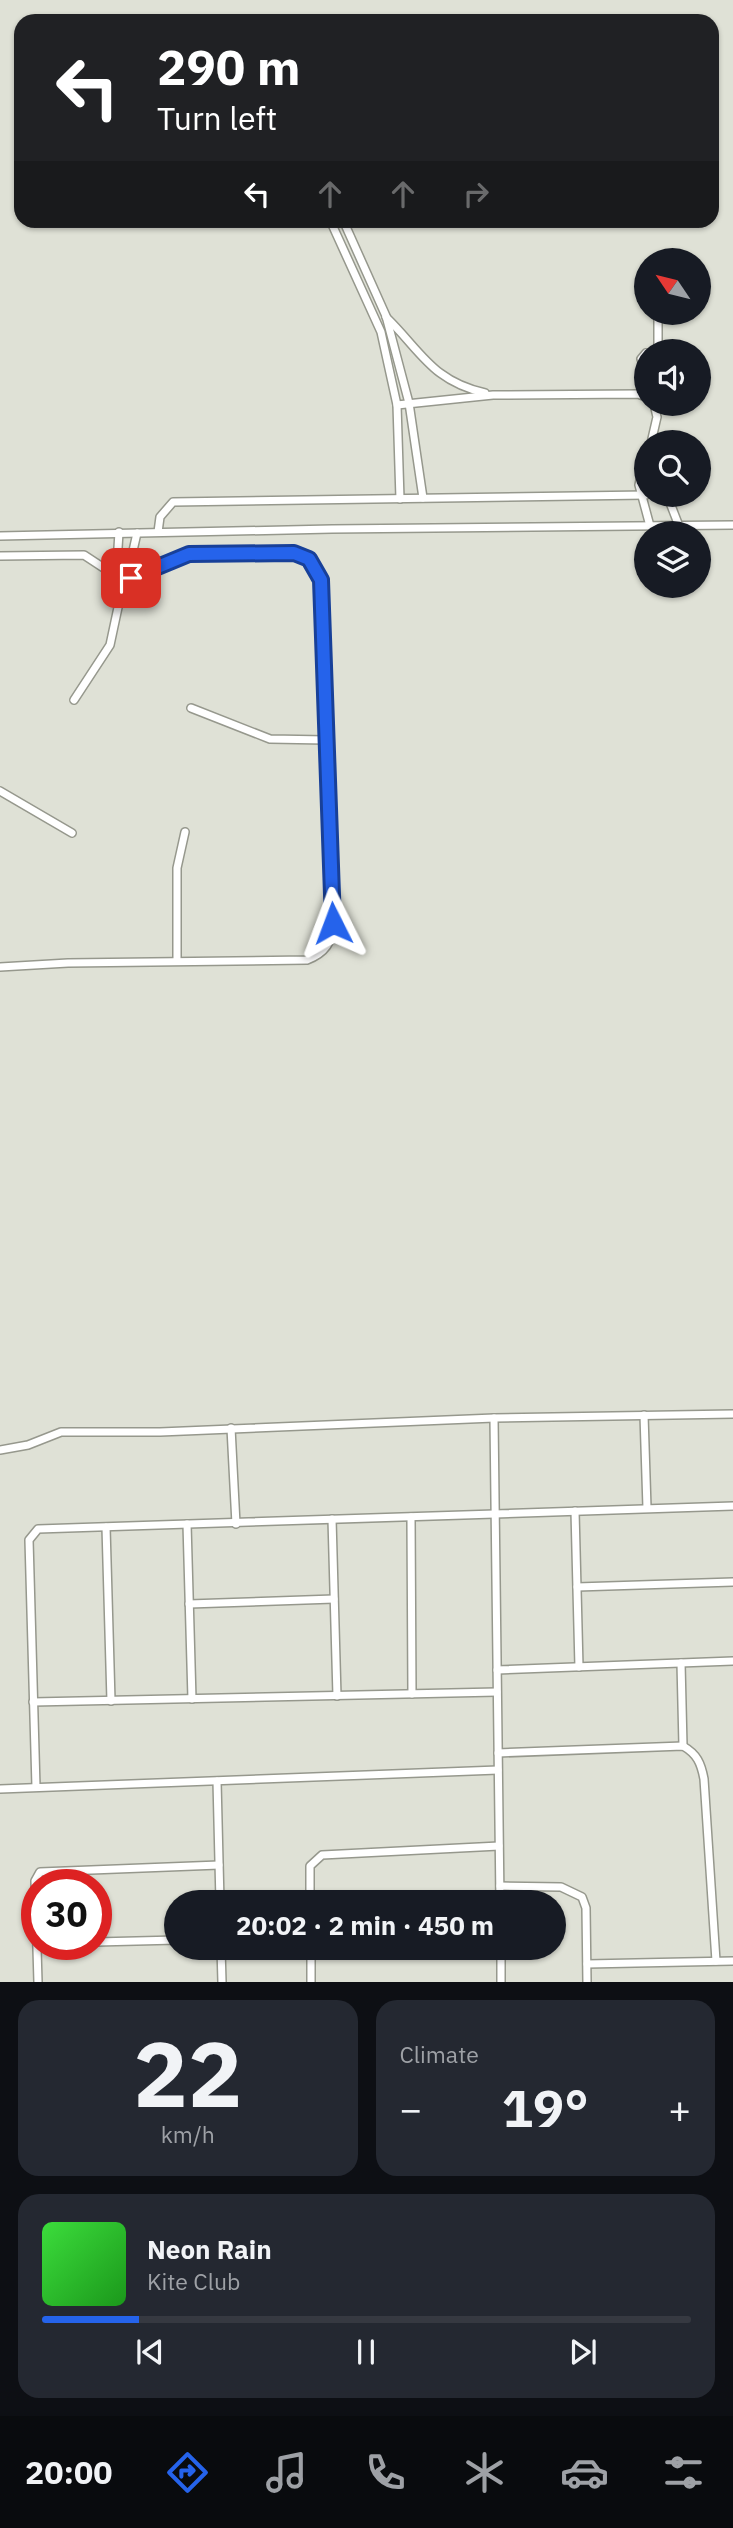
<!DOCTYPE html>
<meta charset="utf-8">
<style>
body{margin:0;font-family:"IBM Plex Sans",sans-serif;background:#242831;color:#f1f3f6;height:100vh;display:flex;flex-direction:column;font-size:26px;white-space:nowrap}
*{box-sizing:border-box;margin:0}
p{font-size:23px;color:#9ea1a6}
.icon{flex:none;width:38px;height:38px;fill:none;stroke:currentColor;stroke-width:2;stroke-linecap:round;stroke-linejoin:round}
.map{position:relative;height:1982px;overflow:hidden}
.drawer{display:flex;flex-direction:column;gap:18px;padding:18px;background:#0d0f14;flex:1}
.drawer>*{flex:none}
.hud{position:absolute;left:14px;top:14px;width:705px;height:214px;border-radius:21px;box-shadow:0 2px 5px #0004;background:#202124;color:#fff;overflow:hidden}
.needle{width:46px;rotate:305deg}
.buttons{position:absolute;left:634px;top:248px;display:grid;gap:14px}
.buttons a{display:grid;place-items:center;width:77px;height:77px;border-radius:50%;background:#171b24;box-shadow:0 2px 5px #0004;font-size:35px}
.speed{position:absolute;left:21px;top:1869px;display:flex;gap:14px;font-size:35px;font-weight:700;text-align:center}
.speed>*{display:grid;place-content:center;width:91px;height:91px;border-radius:50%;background:#171b24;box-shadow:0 2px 5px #0004;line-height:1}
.speed .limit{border:10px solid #d22;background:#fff;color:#111}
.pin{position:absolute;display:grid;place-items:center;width:60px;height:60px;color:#fff;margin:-30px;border-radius:14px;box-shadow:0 4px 10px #0006}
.me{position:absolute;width:77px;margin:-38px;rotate:357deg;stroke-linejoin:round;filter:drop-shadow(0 0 5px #0008)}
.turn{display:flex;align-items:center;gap:24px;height:147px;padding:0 28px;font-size:32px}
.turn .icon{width:91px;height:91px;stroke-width:2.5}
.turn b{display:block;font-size:49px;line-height:60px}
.lanes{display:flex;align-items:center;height:66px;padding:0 28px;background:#0003;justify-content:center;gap:35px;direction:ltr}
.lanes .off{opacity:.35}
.big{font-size:52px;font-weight:700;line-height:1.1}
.drawer .card{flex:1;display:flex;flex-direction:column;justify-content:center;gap:10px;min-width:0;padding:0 24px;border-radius:21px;background:#242831}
.drawer .dial{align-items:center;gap:0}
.dial b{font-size:91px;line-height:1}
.song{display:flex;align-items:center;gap:21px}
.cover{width:84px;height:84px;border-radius:10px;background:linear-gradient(135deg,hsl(120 70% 55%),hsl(120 70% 35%))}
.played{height:7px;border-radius:4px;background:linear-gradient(90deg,#2563eb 15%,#363941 15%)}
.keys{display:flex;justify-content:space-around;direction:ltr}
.heat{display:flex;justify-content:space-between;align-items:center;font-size:38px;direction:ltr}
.drawer .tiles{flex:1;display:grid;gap:18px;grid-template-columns:1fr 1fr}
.card:last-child{grid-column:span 2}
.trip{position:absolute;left:164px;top:1890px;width:402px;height:70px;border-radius:35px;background:#171b24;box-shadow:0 2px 5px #0004;font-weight:700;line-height:70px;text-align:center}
.tab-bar{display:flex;height:112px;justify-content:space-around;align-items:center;background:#090b0e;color:#9ea1a6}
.tab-bar .icon{width:49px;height:49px}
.tab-bar .on{color:#2563eb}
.tab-bar b{font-size:32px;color:#f1f3f6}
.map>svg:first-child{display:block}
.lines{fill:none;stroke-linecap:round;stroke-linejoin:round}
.minor-casing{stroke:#96988d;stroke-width:10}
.minor{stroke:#fff;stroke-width:7}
.route-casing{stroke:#184099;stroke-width:18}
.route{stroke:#2563eb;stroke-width:12}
</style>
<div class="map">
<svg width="733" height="1982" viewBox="0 0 733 1982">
<rect width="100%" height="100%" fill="#dfe1d6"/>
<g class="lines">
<defs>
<g id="minor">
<polyline points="330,220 381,332 397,405 400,499"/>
<polyline points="343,220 386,316 409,403 423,498"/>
<path d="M386,317C421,351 432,381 485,393"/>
<polyline points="658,352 658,313"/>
<polyline points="646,353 641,359 646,369"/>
<polyline points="397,405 493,395 638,394 646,397"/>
<polyline points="651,443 657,417 654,404"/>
<polyline points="646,452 639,485 650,526"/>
<polyline points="667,495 679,526"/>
<polyline points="119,532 117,564 120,574"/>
<polyline points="158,532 160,517 173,502 646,495"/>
<polyline points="0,536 332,529 733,525"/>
<polyline points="0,556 84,555 119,578"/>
<polyline points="128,573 137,533"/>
<polyline points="74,700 110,645 123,584"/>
<polyline points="191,708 270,739 326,740"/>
<polyline points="0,791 72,833"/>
<polyline points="177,961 177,868 185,832"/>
<path d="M0,967L68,963L307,960C325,953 333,942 333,923L319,572L309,559L294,553H196L182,555L130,576"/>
<polyline points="644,1415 647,1508"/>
<polyline points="494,1418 500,1902"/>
<polyline points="231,1428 236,1524"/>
<polyline points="0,1450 28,1445 61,1432 160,1432 494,1418 733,1414"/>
<polyline points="575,1511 579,1667"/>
<polyline points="411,1517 412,1694"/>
<polyline points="332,1519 337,1696"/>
<polyline points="187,1524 192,1699"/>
<polyline points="106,1527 111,1701"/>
<polyline points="577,1587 733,1582"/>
<polyline points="189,1604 334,1599"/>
<polyline points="681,1663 683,1746"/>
<polyline points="497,1670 733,1661"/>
<polyline points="33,1702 497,1692"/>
<path d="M498,1753L683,1746C697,1754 701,1763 704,1779L716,1961"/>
<polyline points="217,1781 220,1902"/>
<polyline points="36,1787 29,1540 38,1529 733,1506"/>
<polyline points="0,1789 498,1770"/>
<polyline points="500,1886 561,1887 582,1897 586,1908 587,1982"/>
<polyline points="310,1902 310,1866 322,1855 499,1846"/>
<polyline points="96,1942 177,1940"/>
<polyline points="221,1948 222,1982"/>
<polyline points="311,1948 311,1982"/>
<polyline points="501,1948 501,1982"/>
<polyline points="587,1964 733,1961"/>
<polyline points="38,1982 35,1881 40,1872 219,1865"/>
</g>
</defs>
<use href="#minor" class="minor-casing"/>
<use href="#minor" class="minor"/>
</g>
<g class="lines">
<defs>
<polyline id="route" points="131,578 189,554 294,553 309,559 321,580 333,923"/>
</defs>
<use href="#route" class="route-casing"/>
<use href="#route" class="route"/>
</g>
</svg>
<div class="buttons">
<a><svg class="needle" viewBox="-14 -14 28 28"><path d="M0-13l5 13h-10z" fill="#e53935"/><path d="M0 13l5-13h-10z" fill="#9ea1a6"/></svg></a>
<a><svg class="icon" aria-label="sound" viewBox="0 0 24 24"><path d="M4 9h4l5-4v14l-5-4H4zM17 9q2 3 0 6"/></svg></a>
<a><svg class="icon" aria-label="search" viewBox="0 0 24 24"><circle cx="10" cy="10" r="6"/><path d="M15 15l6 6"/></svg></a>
<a><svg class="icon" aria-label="layers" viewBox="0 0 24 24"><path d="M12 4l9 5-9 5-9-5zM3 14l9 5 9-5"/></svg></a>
</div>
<div class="speed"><div class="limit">30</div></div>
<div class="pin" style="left:131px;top:578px;background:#d93025"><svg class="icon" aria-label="arrive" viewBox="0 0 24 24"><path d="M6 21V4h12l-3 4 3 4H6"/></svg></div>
<svg class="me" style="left:333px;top:923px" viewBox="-20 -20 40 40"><path d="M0-17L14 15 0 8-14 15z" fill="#2563eb" stroke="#fff" stroke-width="4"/></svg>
<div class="trip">20:02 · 2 min · 450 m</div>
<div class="hud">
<div class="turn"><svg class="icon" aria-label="left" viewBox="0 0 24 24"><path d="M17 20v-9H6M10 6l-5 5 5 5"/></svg><div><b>290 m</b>Turn left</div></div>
<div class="lanes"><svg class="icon" aria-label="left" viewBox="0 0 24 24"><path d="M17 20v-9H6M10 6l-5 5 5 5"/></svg><svg class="icon off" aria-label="ahead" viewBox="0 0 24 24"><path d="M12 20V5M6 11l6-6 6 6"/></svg><svg class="icon off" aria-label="ahead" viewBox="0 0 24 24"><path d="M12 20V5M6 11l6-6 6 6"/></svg><svg class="icon off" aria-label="right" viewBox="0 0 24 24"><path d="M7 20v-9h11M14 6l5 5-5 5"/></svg></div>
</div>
</div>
<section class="drawer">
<div class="tiles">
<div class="card dial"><b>22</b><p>km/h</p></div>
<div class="card"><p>Climate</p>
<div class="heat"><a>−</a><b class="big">19°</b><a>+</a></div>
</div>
<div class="card">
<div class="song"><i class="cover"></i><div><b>Neon Rain</b><p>Kite Club</p></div></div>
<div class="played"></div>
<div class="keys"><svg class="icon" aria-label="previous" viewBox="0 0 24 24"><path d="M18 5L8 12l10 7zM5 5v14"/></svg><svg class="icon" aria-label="pause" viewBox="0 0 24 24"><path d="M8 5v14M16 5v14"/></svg><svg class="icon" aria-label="next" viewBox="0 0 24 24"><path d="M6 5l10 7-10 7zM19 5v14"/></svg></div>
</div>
</div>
</section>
<nav class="tab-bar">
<b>20:00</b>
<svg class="icon on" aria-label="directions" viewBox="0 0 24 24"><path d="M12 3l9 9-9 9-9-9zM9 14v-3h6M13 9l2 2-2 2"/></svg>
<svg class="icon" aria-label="music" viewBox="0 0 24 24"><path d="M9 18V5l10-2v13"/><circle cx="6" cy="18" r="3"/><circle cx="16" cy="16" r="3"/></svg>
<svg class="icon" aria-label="phone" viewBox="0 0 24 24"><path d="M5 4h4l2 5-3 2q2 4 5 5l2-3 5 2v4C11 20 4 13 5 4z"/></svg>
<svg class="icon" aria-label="climate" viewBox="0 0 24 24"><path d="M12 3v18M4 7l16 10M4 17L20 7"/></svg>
<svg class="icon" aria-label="car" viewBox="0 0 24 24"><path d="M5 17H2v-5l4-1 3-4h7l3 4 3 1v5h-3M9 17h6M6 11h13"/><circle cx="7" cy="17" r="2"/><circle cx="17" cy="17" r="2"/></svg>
<svg class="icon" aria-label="filters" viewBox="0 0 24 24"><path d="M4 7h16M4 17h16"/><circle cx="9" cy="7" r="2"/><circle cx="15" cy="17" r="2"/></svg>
</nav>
